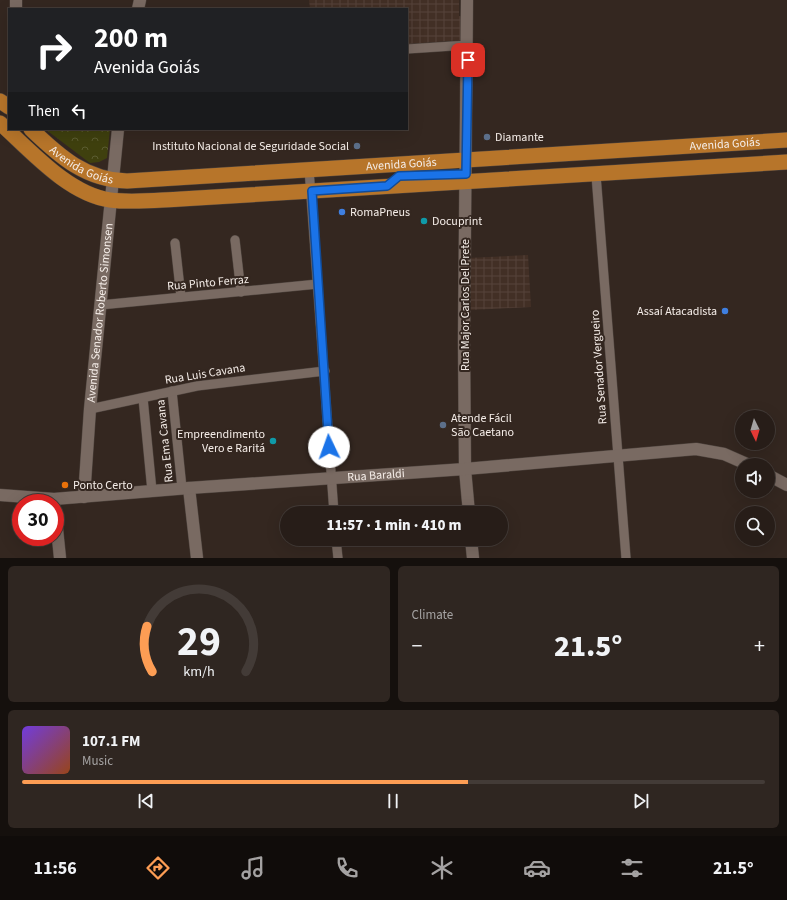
<!DOCTYPE html>
<meta charset="utf-8">
<style>
body{margin:0;font-family:"Source Sans 3",sans-serif;background:#2f2621;color:#f1f3f6;height:100vh;display:flex;flex-direction:column;font-size:15px;white-space:nowrap}
*{box-sizing:border-box;margin:0}
p{font-size:13px;color:#a4a2a2}
.icon{flex:none;width:22px;height:22px;fill:none;stroke:currentColor;stroke-width:2;stroke-linecap:round;stroke-linejoin:round}
.map{position:relative;height:558px;overflow:hidden}
.sheet{display:flex;flex-direction:column;gap:8px;padding:8px;background:#15100d;flex:1}
.sheet>*{flex:none}
.guide{position:absolute;left:8px;top:8px;width:400px;height:122px;border-radius:0px;box-shadow:0 4px 16px #0002,0 0 0 1px #433b37;background:#202124;color:#fff;overflow:hidden}
.needle{width:26px;rotate:175deg}
.fabs{position:absolute;left:735px;top:410px;display:grid;gap:8px}
.fabs a{display:grid;place-items:center;width:40px;height:40px;border-radius:50%;background:#271d18;box-shadow:0 4px 16px #0002,0 0 0 1px #433b37;font-size:20px}
.speed{position:absolute;left:12px;top:494px;display:flex;gap:8px;font-size:20px;font-weight:700;text-align:center}
.speed>*{display:grid;place-content:center;width:52px;height:52px;border-radius:50%;background:#271d18;box-shadow:0 4px 16px #0002,0 0 0 1px #433b37;line-height:1}
.speed .limit{border:6px solid #d22;background:#fff;color:#111}
.pin{position:absolute;display:grid;place-items:center;width:34px;height:34px;color:#fff;margin:-17px;border-radius:8px;box-shadow:0 2px 6px #0006}
.me{position:absolute;width:44px;margin:-22px;rotate:357deg;stroke-linejoin:round;filter:drop-shadow(0 0 3px #0008)}
.turn{display:flex;align-items:center;gap:14px;height:84px;padding:0 20px;font-size:18px}
.turn .icon{width:52px;height:52px;stroke-width:2.5}
.turn b{display:block;font-size:28px;line-height:34px}
.then{display:flex;align-items:center;height:38px;padding:0 20px;background:#0003;gap:8px;font-size:15px}
.big{font-size:30px;font-weight:800;line-height:1.1}
.sheet .widget{flex:1;display:flex;flex-direction:column;justify-content:center;gap:6px;min-width:0;padding:0 14px;border-radius:6px;background:#2f2621}
.sheet .dial{align-items:center;gap:0}
.dial svg{height:104px;overflow:visible;fill:none;stroke:#433b37;stroke-width:7;stroke-linecap:round;text-anchor:middle}
.dial text{fill:#f1f3f6;stroke:none}
.song{display:flex;align-items:center;gap:12px}
.cover{width:48px;height:48px;border-radius:6px;background:linear-gradient(135deg,hsl(260 70% 55%),hsl(20 70% 35%))}
.played{height:4px;border-radius:2px;background:linear-gradient(90deg,#fd9d54 60%,#433b37 60%)}
.keys{display:flex;justify-content:space-around;direction:ltr}
.heat{display:flex;justify-content:space-between;align-items:center;font-size:22px;direction:ltr}
.sheet .tiles{flex:1;display:grid;gap:8px;grid-template-columns:1fr 1fr}
.widget:last-child{grid-column:span 2}
.trip{position:absolute;left:280px;top:506px;width:228px;height:40px;border-radius:20px;background:#271d18;box-shadow:0 4px 16px #0002,0 0 0 1px #433b37;font-weight:800;line-height:40px;text-align:center}
.menu{display:flex;height:64px;justify-content:space-around;align-items:center;background:#100c0a;color:#a4a2a2}
.menu .icon{width:28px;height:28px}
.menu .active{color:#fd9d54}
.menu b{font-size:18px;color:#f1f3f6}
.map>svg:first-child{display:block}
.industrial{fill:url(#industrial-grid)}
.park{fill:url(#park-crowns)}
.lines{fill:none;stroke-linecap:round;stroke-linejoin:round}
.minor-casing{stroke:#4f453f;stroke-width:10}
.tertiary-casing{stroke:#4f453f;stroke-width:13}
.primary-casing{stroke:#4f453f;stroke-width:16}
.minor{stroke:#796a62;stroke-width:9}
.tertiary{stroke:#796a62;stroke-width:12}
.primary{stroke:#b7752a;stroke-width:15}
.route-casing{stroke:#114b97;stroke-width:10}
.route{stroke:#1a73e8;stroke-width:7}
.service-dot{fill:#5c6f8a;stroke:#342720;stroke-width:1.5}
.shop-dot{fill:#3f7fe0;stroke:#342720;stroke-width:1.5}
.culture-dot{fill:#0f9aa8;stroke:#342720;stroke-width:1.5}
.food-dot{fill:#e8710a;stroke:#342720;stroke-width:1.5}
.labels{text-anchor:middle;dominant-baseline:central;stroke-width:4;stroke-linejoin:round;paint-order:stroke}
.poi-label{font-size:12px;fill:#f5ede8;stroke:#342720;text-anchor:start}
.street-label{font-size:12px;fill:#f5ede8;stroke:#342720}
</style>
<div class="map">
<svg width="787" height="558" viewBox="0 0 787 558">
<defs>
<pattern id="industrial-grid" width="8" height="8" patternUnits="userSpaceOnUse"><rect width="8" height="8" fill="#422f25"/><path d="M0 4h8M4 0v8" fill="none" stroke="#55433a"/></pattern>
<pattern id="park-crowns" width="20" height="18" patternUnits="userSpaceOnUse"><rect width="20" height="18" fill="#3f400e"/><path d="M2 6a3 3 0 1 1 6 0M12 15a3 3 0 1 1 6 0" fill="none" stroke="#5b5c31"/></pattern>
</defs>
<rect width="100%" height="100%" fill="#342720"/>
<g class="industrial">
<polygon points="309,0 459,0 459,16 464,17 463,40 407,44 407,9 310,9"/>
<polygon points="528,255 531,307 470,310 468,258"/>
</g>
<polygon class="park" points="45,129 110,129 107,158 99,162 90,163"/>
<g class="lines">
<defs>
<g id="minor">
<polyline points="407,49 468,45"/>
<polyline points="309,169 334,513"/>
<polyline points="596,175 626,558"/>
<polyline points="235,240 241,292"/>
<polyline points="175,243 181,297"/>
<polyline points="100,305 318,284"/>
<polyline points="172,391 182,488"/>
<polyline points="143,398 152,491"/>
<polyline points="90,409 197,386 325,371"/>
<polyline points="336,539 338,558"/>
</g>
<g id="tertiary">
<polyline points="16,0 16,9"/>
<polyline points="467,0 464,340 465,469 469,513"/>
<polyline points="138,9 140,0"/>
<polyline points="768,475 787,485"/>
<polyline points="189,488 197,558"/>
<path id="s1" d="M0,495L54,499L189,488L465,469L696,449L724,454L749,465"/>
<path id="s2" d="M84,497L90,409L118,129"/>
<polyline points="55,509 60,558"/>
<polyline points="471,539 473,558"/>
</g>
<g id="primary">
<polyline points="0,101 9,107"/>
<path d="M0,123C30,150 68,194 110,200C133,203 157,200 181,199L787,162"/>
<path id="s3" d="M31,129C60,157 86,180 127,181L787,140"/>
</g>
</defs>
<use href="#minor" class="minor-casing"/>
<use href="#tertiary" class="tertiary-casing"/>
<use href="#primary" class="primary-casing"/>
<use href="#minor" class="minor"/>
<use href="#tertiary" class="tertiary"/>
<use href="#primary" class="primary"/>
</g>
<g class="lines">
<defs>
<polyline id="route" points="329,447 312,191 387,186 399,176 466,174 468,60"/>
</defs>
<use href="#route" class="route-casing"/>
<use href="#route" class="route"/>
</g>
<g class="service-dot">
<circle cx="487" cy="137" r="4"/>
<circle cx="357" cy="146" r="4"/>
<circle cx="443" cy="425" r="4"/>
</g>
<g class="shop-dot">
<circle cx="342" cy="212" r="4"/>
<circle cx="725" cy="311" r="4"/>
</g>
<g class="culture-dot">
<circle cx="424" cy="221" r="4"/>
<circle cx="273" cy="441" r="4"/>
</g>
<circle class="food-dot" cx="65" cy="485" r="4"/>
<g class="labels">
<g class="poi-label">
<text x="495" y="137">Diamante</text>
<text x="349" y="146" text-anchor="end">Instituto Nacional de Seguridade Social</text>
<text x="350" y="212">RomaPneus</text>
<text x="432" y="221">Docuprint</text>
<text x="717" y="311" text-anchor="end">Assaí Atacadista</text>
<text x="451" y="418">Atende Fácil<tspan x="451" dy="14">São Caetano</tspan></text>
<text x="265" y="434" text-anchor="end">Empreendimento<tspan x="265" dy="14">Vero e Raritá</tspan></text>
<text x="73" y="485">Ponto Certo</text>
</g>
<g class="street-label">
<text stroke="none"><textPath href="#s3" startOffset="711">Avenida Goiás</textPath></text>
<text stroke="none"><textPath href="#s3" startOffset="63">Avenida Goiás</textPath></text>
<text stroke="none"><textPath href="#s3" startOffset="387">Avenida Goiás</textPath></text>
<text transform="translate(208 283) rotate(-5)">Rua Pinto Ferraz</text>
<text transform="translate(465 305) rotate(-90)">Rua Major Carlos Del Prete</text>
<text stroke="none"><textPath href="#s2" startOffset="185">Avenida Senador Roberto Simonsen</textPath></text>
<text transform="translate(599 367) rotate(-94)">Rua Senador Vergueiro</text>
<text transform="translate(205 374) rotate(-9)">Rua Luis Cavana</text>
<text transform="translate(165 441) rotate(-96)">Rua Ema Cavana</text>
<text stroke="none"><textPath href="#s1" startOffset="377">Rua Baraldi</textPath></text>
</g>
</g>
</svg>
<div class="fabs">
<a><svg class="needle" viewBox="-14 -14 28 28"><path d="M0-13l5 13h-10z" fill="#e53935"/><path d="M0 13l5-13h-10z" fill="#a4a2a2"/></svg></a>
<a><svg class="icon" aria-label="sound" viewBox="0 0 24 24"><path d="M4 9h4l5-4v14l-5-4H4zM17 9q2 3 0 6"/></svg></a>
<a><svg class="icon" aria-label="search" viewBox="0 0 24 24"><circle cx="10" cy="10" r="6"/><path d="M15 15l6 6"/></svg></a>
</div>
<div class="speed"><div class="limit">30</div></div>
<div class="pin" style="left:468px;top:60px;background:#d93025"><svg class="icon" aria-label="arrive" viewBox="0 0 24 24"><path d="M6 21V4h12l-3 4 3 4H6"/></svg></div>
<svg class="me" style="left:329px;top:447px" viewBox="-20 -20 40 40"><circle r="19" fill="#fff"/><path d="M0-13L10 11 0 6-10 11z" fill="#1a73e8"/></svg>
<div class="trip">11:57 · 1 min · 410 m</div>
<div class="guide">
<div class="turn"><svg class="icon" aria-label="right" viewBox="0 0 24 24"><path d="M7 20v-9h11M14 6l5 5-5 5"/></svg><div><b>200 m</b>Avenida Goiás</div></div>
<div class="then">Then<svg class="icon" aria-label="left" viewBox="0 0 24 24"><path d="M17 20v-9H6M10 6l-5 5 5 5"/></svg></div>
</div>
</div>
<section class="sheet">
<div class="tiles">
<div class="widget dial"><svg viewBox="0 0 100 80">
<path d="M14 69A42 42 0 1 1 86 69"/>
<path d="M14 69A42 42 0 0 1 10 34" stroke="#fd9d54"/>
<text x="50" y="56" font-size="32" font-weight="700">29</text>
<text x="50" y="72" font-size="11">km/h</text>
</svg></div>
<div class="widget"><p>Climate</p>
<div class="heat"><a>−</a><b class="big">21.5°</b><a>+</a></div>
</div>
<div class="widget">
<div class="song"><i class="cover"></i><div><b>107.1 FM</b><p>Music</p></div></div>
<div class="played"></div>
<div class="keys"><svg class="icon" aria-label="previous" viewBox="0 0 24 24"><path d="M18 5L8 12l10 7zM5 5v14"/></svg><svg class="icon" aria-label="pause" viewBox="0 0 24 24"><path d="M8 5v14M16 5v14"/></svg><svg class="icon" aria-label="next" viewBox="0 0 24 24"><path d="M6 5l10 7-10 7zM19 5v14"/></svg></div>
</div>
</div>
</section>
<nav class="menu">
<b>11:56</b>
<svg class="icon active" aria-label="directions" viewBox="0 0 24 24"><path d="M12 3l9 9-9 9-9-9zM9 14v-3h6M13 9l2 2-2 2"/></svg>
<svg class="icon" aria-label="music" viewBox="0 0 24 24"><path d="M9 18V5l10-2v13"/><circle cx="6" cy="18" r="3"/><circle cx="16" cy="16" r="3"/></svg>
<svg class="icon" aria-label="phone" viewBox="0 0 24 24"><path d="M5 4h4l2 5-3 2q2 4 5 5l2-3 5 2v4C11 20 4 13 5 4z"/></svg>
<svg class="icon" aria-label="climate" viewBox="0 0 24 24"><path d="M12 3v18M4 7l16 10M4 17L20 7"/></svg>
<svg class="icon" aria-label="car" viewBox="0 0 24 24"><path d="M5 17H2v-5l4-1 3-4h7l3 4 3 1v5h-3M9 17h6M6 11h13"/><circle cx="7" cy="17" r="2"/><circle cx="17" cy="17" r="2"/></svg>
<svg class="icon" aria-label="filters" viewBox="0 0 24 24"><path d="M4 7h16M4 17h16"/><circle cx="9" cy="7" r="2"/><circle cx="15" cy="17" r="2"/></svg>
<b>21.5°</b>
</nav>
